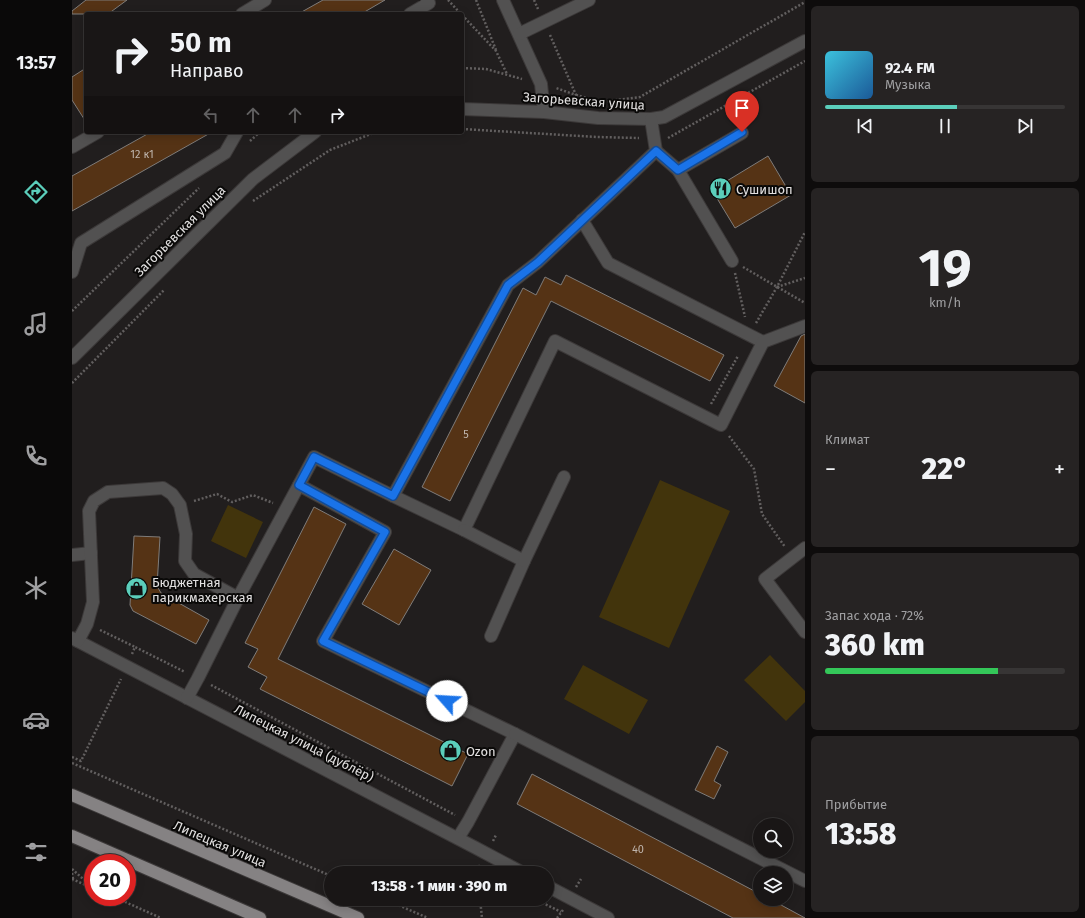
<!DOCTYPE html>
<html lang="ru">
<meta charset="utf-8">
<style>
body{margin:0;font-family:"Fira Sans",sans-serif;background:#262323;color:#f1f3f6;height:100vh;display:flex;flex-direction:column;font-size:15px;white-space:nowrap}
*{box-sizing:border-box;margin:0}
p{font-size:13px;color:#9f9fa1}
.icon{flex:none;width:22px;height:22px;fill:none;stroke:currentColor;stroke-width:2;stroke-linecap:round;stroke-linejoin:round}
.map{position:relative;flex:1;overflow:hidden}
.sheet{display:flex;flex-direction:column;gap:6px;padding:6px;background:#0e0c0c;width:280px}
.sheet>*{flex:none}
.banner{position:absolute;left:12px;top:12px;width:380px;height:122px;border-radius:4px;box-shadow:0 2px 10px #0003,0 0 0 1px #373535;background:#191616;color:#f1f3f6;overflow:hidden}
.buttons{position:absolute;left:681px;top:818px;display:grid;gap:8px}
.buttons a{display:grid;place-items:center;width:40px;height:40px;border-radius:50%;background:#191616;box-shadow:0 2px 10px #0003,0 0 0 1px #373535;font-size:20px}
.speed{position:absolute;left:12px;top:854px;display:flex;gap:8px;font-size:20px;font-weight:700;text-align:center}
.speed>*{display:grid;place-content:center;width:52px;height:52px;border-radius:50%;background:#191616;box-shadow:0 2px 10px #0003,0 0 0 1px #373535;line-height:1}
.speed .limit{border:6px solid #d22;background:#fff;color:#111}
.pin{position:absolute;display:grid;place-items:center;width:34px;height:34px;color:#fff;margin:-41px -17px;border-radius:50% 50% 50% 0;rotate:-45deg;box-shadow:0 0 4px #0007}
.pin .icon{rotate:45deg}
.me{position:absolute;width:44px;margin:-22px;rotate:296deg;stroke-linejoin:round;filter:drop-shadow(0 0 3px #0008)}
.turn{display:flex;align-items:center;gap:14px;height:84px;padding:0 20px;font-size:18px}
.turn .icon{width:52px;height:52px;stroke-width:2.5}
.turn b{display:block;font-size:28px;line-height:34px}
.lanes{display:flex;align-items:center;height:38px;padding:0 20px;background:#0003;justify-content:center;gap:20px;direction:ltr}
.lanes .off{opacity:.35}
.big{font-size:30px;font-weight:800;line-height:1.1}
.sheet .card{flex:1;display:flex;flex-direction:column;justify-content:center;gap:6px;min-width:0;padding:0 14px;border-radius:6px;background:#262323}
.sheet .dial{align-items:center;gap:0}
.dial b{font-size:52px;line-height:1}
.song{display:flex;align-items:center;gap:12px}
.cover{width:48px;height:48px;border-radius:6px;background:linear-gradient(135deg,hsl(190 70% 55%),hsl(210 70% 35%))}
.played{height:4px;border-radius:2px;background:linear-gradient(90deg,#5bcebb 55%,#373535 55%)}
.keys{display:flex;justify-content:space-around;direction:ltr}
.heat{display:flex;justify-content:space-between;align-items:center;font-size:22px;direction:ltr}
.charge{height:6px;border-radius:3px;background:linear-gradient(90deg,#34c759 72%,#373535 0)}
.trip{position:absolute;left:252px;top:866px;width:230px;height:40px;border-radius:20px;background:#191616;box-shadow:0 2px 10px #0003,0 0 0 1px #373535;font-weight:800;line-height:40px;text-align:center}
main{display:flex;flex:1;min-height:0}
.tab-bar{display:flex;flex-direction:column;width:72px;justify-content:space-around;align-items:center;background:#0a0909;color:#9f9fa1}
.tab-bar .icon{width:28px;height:28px}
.tab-bar .active{color:#5bcebb}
.tab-bar b{font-size:18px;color:#f1f3f6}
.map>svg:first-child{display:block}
.green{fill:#42340c}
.building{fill:#553315;stroke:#7f7c7a}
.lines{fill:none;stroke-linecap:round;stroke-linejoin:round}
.minor-casing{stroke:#3c3939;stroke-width:14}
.major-casing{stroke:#3c3939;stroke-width:14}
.path{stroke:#625f5f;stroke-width:2.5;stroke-dasharray:2 2;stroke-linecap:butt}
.minor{stroke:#525151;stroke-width:12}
.major{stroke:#858283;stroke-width:12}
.route-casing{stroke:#114b97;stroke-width:10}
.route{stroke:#1a73e8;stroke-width:7}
.labels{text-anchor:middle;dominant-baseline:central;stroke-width:4;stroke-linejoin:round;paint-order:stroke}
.number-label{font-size:11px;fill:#bfb5ad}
.street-label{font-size:13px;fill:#e2e0e0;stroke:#0a0908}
.poi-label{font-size:13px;fill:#e2e0e0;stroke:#0a0908;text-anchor:start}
</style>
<main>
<nav class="tab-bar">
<b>13:57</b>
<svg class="icon active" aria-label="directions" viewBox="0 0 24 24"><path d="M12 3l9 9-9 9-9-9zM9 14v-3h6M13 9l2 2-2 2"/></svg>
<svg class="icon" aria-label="music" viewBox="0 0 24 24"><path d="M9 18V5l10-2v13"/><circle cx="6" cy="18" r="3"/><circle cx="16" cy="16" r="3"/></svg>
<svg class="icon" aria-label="phone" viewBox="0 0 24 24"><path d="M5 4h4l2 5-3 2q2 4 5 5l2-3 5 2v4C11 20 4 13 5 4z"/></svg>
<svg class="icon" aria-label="climate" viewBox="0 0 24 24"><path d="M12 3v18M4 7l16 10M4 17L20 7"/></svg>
<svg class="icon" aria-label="car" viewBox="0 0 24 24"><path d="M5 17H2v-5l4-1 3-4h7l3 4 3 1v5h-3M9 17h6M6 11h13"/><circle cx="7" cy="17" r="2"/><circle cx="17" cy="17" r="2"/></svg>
<svg class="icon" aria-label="filters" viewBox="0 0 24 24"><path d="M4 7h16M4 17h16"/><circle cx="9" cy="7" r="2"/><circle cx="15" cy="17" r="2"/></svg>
</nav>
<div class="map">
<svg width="733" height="918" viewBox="0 0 733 918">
<rect width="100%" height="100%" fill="#211e1e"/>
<g class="green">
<polygon points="588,480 658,511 597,648 527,617"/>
<polygon points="156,505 191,522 174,558 139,541"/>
<polygon points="698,655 733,691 733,702 714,721 672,680"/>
<polygon points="511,665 576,700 557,734 492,699"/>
</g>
<g class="building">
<polygon points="14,0 55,0 36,14 0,14 0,11"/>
<polygon points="251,0 313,0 289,14 226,14"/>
<polygon points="14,68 14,122 0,100 0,77"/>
<polygon points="79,132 140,132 0,211 0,176"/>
<polygon points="696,156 719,195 663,228 640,190"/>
<polygon points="494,275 652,355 638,381 479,301 378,501 350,487 451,288 464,295 473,277 489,285"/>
<polygon points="733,334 733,403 702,386 729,336"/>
<polygon points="242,507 274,524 206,659 396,754 380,786 188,689 195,677 176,667 186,649 173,643"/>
<polygon points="62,536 88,537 85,586 89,593 137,620 124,644 61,611 58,605"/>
<polygon points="322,549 359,570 327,625 290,604"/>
<polygon points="645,746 656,752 642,781 649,785 642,799 623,790"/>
<polygon points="460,774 688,894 688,899 698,899 733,918 661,918 445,804"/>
</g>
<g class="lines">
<defs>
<g id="minor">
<polyline points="431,0 469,84 472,112"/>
<polyline points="170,14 193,0"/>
<polyline points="338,14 357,3 355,0"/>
<polyline points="447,34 517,0"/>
<polyline points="390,109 472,112 526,118 579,119 592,117 733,41"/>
<polyline points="0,147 26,132"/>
<polyline points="584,151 606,170 670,133"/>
<polyline points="606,170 660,261"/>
<polyline points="510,220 536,263 691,342"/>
<polyline points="0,272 9,243 153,153 165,132"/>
<polyline points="0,358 181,179 243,132"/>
<polyline points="227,485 313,532 251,641 443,734 396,822 386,838"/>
<polyline points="321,496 392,530 483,341 649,425 691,342 733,326"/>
<polyline points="392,530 452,561 419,636"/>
<polyline points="733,548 693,579 733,632"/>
<polyline points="0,555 19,553"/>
<polyline points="452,561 492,477"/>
<polyline points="0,638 404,848 451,873"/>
<polyline points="6,641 15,624 21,602 17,511 22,501 36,492 91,488 100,494 108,505 114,534 113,561 122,574 166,598"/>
<polyline points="115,698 126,678 166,598 242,457 321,496 436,285 466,262 584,151 579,119"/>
<polyline points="443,734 733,881"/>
<polyline points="475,886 536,918"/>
</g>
<g id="major">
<polyline points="0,795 286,918"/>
<polyline points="0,836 188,918"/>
</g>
</defs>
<use href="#minor" class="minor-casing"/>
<use href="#major" class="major-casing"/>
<g class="path">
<polyline points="376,0 389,14"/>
<polyline points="404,0 424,50"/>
<polyline points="462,0 466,9"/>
<polyline points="390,15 424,51 435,74"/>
<polyline points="478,35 504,95 484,88"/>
<polyline points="390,68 414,69 450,79"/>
<polyline points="504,95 529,102 568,97 733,2"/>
<polyline points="390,129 525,137 567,138"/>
<polyline points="596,138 733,61"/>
<polyline points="178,141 188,132"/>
<polyline points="181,201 258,150 304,132"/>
<polyline points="671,267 733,303"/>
<polyline points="663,273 673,317"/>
<polyline points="705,287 733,278"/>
<polyline points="0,311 127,188"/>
<polyline points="684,323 705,287 733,232"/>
<polyline points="0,383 92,290"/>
<polyline points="639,404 666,356"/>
<polyline points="657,436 682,469 690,514 713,547"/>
<polyline points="122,501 145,494 160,502 181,495 201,503"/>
<polyline points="28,630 63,647"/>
<polyline points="60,654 63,647 113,672"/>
<polyline points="139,685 383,815"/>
<polyline points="0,757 9,761 49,679"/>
<polyline points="0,763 259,876"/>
<polyline points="421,841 424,835"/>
<polyline points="0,869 20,887"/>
<polyline points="406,870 411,873"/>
<polyline points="0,873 1,879 0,881"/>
<polyline points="406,873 406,870 408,865"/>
<polyline points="0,879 18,887"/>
<polyline points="504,887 509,879"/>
<polyline points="42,897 89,918"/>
<polyline points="312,899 356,918"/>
<polyline points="408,899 410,918"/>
<polyline points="463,899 489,912"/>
<polyline points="485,918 491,910"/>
</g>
<use href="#minor" class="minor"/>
<use href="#major" class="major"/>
</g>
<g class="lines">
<defs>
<polyline id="route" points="375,701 251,641 313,532 227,485 242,457 321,496 436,285 466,262 584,151 606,170 670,132"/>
</defs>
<use href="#route" class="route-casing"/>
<use href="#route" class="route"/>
</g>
<defs>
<symbol id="restaurant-disc" viewBox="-11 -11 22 22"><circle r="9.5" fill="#5bcebb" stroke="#0a0908"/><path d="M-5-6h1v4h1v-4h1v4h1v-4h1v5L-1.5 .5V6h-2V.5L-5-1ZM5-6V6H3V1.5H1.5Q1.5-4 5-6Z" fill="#111"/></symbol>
<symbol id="shop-disc" viewBox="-11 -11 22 22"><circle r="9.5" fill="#5bcebb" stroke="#0a0908"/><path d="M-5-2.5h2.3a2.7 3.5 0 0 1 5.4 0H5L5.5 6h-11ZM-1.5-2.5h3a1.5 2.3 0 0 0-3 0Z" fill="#111"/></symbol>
</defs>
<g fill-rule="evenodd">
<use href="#restaurant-disc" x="636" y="176" width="25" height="25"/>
<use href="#shop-disc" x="52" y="576" width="25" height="25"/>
<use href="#shop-disc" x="366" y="738" width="25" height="25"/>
</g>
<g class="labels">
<g class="number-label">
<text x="70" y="154">12 к1</text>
<text x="394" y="434">5</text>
<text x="566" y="849">40</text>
</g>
<g class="street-label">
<text transform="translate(512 101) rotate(4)">Загорьевская улица</text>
<text transform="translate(108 231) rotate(-45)">Загорьевская улица</text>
<text transform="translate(232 743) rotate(27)">Липецкая улица (дублёр)</text>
<text transform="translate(148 844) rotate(23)">Липецкая улица</text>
</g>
<g class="poi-label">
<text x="664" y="189">Сушишоп</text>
<text x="80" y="582">Бюджетная<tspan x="80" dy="15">парикмахерская</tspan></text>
<text x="394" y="751">Ozon</text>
</g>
</g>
</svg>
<div class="buttons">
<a><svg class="icon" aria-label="search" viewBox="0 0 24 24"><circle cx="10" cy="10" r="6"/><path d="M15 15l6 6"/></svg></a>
<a><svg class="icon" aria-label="layers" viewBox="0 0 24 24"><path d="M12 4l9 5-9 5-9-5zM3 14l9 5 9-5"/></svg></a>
</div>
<div class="speed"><div class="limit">20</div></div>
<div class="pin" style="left:670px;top:132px;background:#d93025"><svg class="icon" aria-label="arrive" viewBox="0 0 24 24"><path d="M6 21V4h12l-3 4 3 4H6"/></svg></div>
<svg class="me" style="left:375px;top:701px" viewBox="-20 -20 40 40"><circle r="19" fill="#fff"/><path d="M0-13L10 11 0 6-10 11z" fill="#1a73e8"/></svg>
<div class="trip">13:58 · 1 мин · 390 m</div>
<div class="banner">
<div class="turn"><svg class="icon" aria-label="right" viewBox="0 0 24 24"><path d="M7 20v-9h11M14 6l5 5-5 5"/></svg><div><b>50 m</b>Направо</div></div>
<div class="lanes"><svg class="icon off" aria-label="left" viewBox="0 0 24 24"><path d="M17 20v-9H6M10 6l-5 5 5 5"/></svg><svg class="icon off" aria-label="ahead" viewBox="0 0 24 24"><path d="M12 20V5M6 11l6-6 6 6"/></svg><svg class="icon off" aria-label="ahead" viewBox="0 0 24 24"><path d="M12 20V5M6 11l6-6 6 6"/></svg><svg class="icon" aria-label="right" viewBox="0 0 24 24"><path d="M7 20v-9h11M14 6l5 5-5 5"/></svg></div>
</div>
</div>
<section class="sheet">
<div class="card">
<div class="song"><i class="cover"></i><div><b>92.4 FM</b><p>Музыка</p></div></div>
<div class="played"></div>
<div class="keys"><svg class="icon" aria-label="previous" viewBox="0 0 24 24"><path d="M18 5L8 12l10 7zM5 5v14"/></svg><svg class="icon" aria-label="pause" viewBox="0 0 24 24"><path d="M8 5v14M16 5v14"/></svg><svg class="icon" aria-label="next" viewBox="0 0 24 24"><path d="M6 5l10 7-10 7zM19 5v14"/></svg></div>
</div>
<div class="card dial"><b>19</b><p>km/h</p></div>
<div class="card"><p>Климат</p>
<div class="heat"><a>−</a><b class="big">22°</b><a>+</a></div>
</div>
<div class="card"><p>Запас хода · 72%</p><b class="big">360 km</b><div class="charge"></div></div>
<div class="card"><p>Прибытие</p><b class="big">13:58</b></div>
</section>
</main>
